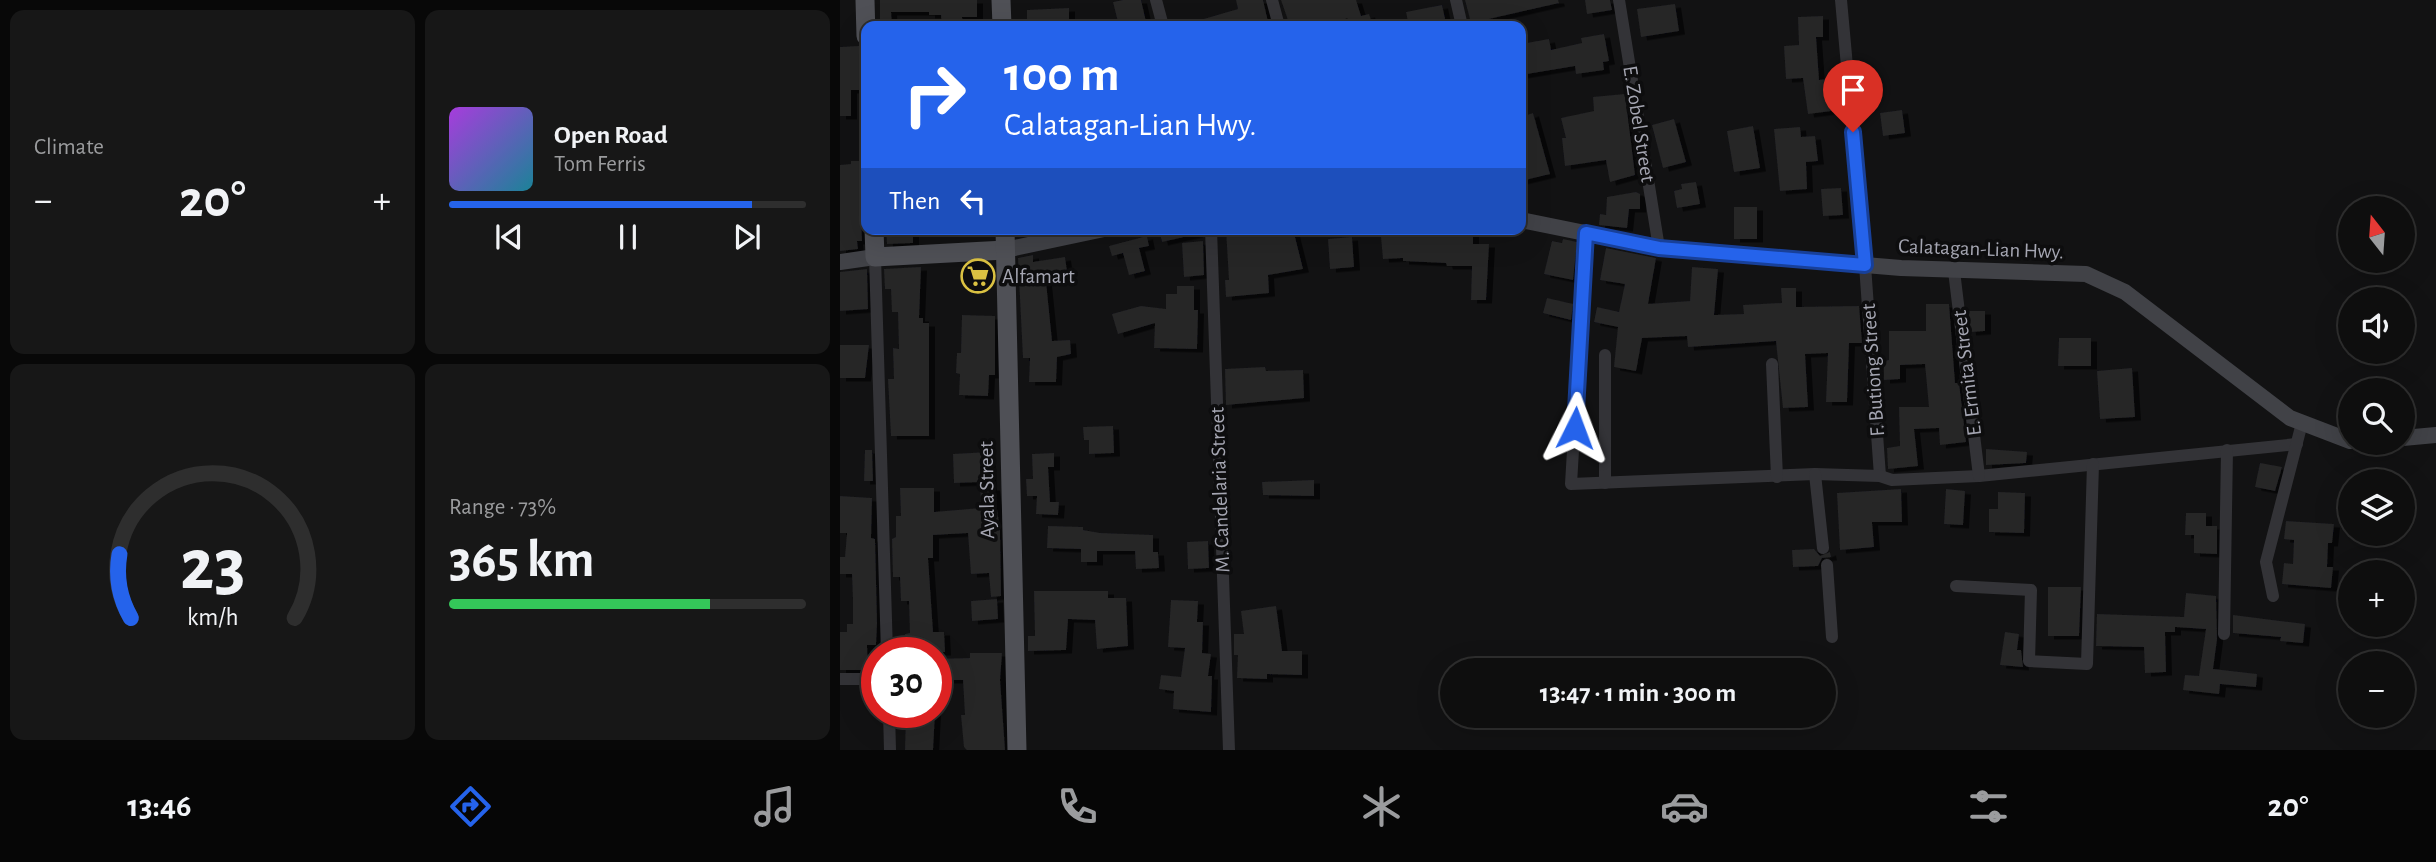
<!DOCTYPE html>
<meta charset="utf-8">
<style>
body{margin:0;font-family:"Alegreya Sans",sans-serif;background:#171717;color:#f1f3f6;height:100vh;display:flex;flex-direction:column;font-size:26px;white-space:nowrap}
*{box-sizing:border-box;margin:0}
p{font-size:23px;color:#9b9c9e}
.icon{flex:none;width:38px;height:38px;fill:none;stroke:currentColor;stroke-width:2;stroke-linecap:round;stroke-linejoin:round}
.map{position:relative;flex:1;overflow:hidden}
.sheet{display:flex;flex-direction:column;gap:10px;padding:10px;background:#080808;width:840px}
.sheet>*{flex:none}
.guide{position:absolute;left:21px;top:21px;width:665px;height:214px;border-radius:14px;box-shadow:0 7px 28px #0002,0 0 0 2px #2e2e2e;background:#2563eb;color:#fff;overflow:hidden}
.needle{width:46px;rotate:343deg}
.buttons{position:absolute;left:1498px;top:196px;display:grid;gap:14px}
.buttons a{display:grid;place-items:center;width:77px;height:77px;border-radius:50%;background:#0e0e0e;box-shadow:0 7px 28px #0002,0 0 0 2px #2e2e2e;font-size:35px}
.speed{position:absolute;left:21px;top:637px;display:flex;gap:14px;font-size:35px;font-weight:700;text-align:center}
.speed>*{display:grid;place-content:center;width:91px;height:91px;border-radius:50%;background:#0e0e0e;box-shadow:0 7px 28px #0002,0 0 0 2px #2e2e2e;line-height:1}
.speed .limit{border:10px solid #d22;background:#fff;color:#111}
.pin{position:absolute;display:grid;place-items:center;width:60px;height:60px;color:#fff;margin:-72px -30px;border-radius:50% 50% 50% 0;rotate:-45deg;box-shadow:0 0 7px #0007}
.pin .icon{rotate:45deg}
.me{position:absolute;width:77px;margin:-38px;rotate:3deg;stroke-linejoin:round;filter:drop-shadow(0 0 5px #0008)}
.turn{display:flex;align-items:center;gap:24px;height:147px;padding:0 28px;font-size:32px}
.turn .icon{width:91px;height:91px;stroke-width:2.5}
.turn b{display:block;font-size:49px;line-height:60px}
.then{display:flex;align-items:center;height:66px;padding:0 28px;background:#0003;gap:14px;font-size:26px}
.big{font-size:52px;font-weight:600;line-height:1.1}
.sheet .tile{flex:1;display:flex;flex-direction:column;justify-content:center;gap:10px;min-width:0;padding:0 24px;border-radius:14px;background:#171717}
.sheet .dial{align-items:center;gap:0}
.dial svg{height:182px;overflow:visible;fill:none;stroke:#2e2e2e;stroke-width:7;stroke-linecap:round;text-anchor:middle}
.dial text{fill:#f1f3f6;stroke:none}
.song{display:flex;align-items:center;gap:21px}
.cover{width:84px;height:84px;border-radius:10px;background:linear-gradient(135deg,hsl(280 70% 55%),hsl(190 70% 35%))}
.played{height:7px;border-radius:4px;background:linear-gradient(90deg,#2563eb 85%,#2e2e2e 85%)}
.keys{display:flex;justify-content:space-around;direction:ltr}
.heat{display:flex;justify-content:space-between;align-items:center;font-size:38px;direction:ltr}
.charge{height:10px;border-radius:5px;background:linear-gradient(90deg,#34c759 73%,#2e2e2e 0)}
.sheet .tiles{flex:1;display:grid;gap:10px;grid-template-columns:repeat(2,1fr)}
.trip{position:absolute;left:600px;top:658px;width:396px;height:70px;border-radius:35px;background:#0e0e0e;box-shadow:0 7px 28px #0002,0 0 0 2px #2e2e2e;font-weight:600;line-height:70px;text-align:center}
.tab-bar{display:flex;height:112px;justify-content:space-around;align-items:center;background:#060606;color:#9b9c9e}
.tab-bar .icon{width:49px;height:49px}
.tab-bar .selected{color:#2563eb}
.tab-bar b{font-size:32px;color:#f1f3f6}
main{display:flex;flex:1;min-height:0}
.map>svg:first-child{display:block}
.building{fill:#252527;filter:url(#shadow)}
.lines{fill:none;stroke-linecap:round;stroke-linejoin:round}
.street{stroke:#333337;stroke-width:12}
.secondary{stroke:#414247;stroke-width:16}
.primary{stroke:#4f5056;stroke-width:19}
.route-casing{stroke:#184099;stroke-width:18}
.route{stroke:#2563eb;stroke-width:12}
.labels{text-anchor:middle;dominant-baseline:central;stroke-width:7;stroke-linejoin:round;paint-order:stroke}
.street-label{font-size:21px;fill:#a5a6b2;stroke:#0d0d0e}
.poi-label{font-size:21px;fill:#a5a6b2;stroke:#0d0d0e;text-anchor:start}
</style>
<main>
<section class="sheet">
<div class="tiles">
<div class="tile"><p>Climate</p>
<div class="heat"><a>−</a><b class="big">20°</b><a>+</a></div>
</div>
<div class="tile">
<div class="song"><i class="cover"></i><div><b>Open Road</b><p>Tom Ferris</p></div></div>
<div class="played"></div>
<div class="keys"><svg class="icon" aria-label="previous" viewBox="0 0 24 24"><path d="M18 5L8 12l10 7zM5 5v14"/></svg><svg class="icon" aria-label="pause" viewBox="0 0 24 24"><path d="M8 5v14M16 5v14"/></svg><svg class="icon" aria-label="next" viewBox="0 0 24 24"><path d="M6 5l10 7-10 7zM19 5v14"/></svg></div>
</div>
<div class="tile dial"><svg viewBox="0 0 100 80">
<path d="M14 69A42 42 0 1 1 86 69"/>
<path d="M14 69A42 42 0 0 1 9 41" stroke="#2563eb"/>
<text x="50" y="56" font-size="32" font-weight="700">23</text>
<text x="50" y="72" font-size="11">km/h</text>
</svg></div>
<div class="tile"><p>Range · 73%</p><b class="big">365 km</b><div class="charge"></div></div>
</div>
</section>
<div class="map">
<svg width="1596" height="750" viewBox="0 0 1596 750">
<defs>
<filter id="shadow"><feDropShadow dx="6" dy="3.5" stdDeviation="0" flood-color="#0009"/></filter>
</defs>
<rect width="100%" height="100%" fill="#121213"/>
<g class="building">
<polygon points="40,0 137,0 137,17 122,17 123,26 102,26 101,15 89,15 89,12 51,12 52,26 40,26"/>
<polygon points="283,0 301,0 307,26 279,26 273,2"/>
<polygon points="396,0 423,0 429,26 350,26 350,23 398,9"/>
<polygon points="441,0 516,0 521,16 529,14 533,26 498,26 508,18 483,26 450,26"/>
<polygon points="625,0 718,0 719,3 631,23"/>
<polygon points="745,0 770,0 772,10 747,14"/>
<polygon points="835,4 839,31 801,37 797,9"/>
<polygon points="602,5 606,23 569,26 566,12"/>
<polygon points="229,8 229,22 187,26 187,10"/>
<polygon points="983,16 983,37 976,37 979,80 987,79 991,111 968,114 963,78 946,79 944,46 959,45 958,17"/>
<polygon points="764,34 769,61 763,62 764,70 736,74 735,66 681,75 681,44 709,39 711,50 742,43 741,38"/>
<polygon points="19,46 22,90 11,90 11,116 0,116 0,47"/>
<polygon points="785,94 795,175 770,182 766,160 725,166 722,138 726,138 721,118 754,111 753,97"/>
<polygon points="1062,110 1065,133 1043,136 1040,113"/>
<polygon points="693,113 710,174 681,181 681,117"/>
<polygon points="834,119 846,162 823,168 812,125"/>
<polygon points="913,126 920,168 894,172 887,131"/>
<polygon points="960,127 961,137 975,136 978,161 966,162 967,189 940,191 934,129"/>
<polygon points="11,161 25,161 25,182 19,182 19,204 26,204 26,219 21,219 22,241 17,241 18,249 0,251 0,165 11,164"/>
<polygon points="856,182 860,204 837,208 834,191 842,189 841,184"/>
<polygon points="1001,188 1003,215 983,216 981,189"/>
<polygon points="796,192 800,194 800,209 789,209 787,228 759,225 760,214 766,215 767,197"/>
<rect x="894" y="207" width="23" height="32"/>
<polygon points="46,229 73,229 73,243 47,244"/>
<polygon points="319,229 356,229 357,234 322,242"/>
<polygon points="386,229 453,229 463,269 428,275 429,293 386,297 385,280 389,280"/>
<polygon points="564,229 633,229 633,244 649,244 646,300 631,300 632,266 607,266 606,263 563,261 563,258 543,259 541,237 563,235"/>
<polygon points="307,236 309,246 299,248 305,271 289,275 283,253 272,256 269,246"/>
<polygon points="512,237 514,267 490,269 488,239"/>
<polygon points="723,239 737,242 733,280 704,274 712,241 722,243"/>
<polygon points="363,241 364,275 344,277 342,243"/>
<polygon points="766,248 816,258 808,304 850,301 852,267 878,269 874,315 904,314 903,305 942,303 941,288 956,288 956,307 1019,306 1022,343 1009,343 1007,402 986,402 988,353 965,354 968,407 943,408 936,341 848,347 847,336 802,338 796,371 774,367 778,327 754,322 757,307 779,312 785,284 760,280"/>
<polygon points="193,255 193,262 225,257 228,279 206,282 212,341 230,340 231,354 217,357 216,382 189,382 190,358 183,358 178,258"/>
<polygon points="81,267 79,318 83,318 83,323 89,323 89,436 51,436 48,379 54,379 53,348 59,349 58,312 52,312 51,289 45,289 44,269"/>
<polygon points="27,269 28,309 0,311 0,272"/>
<polygon points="337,286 354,286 354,310 358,310 357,349 314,348 315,323 278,334 272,314 301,306 326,309 326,294 337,294"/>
<polygon points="707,298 733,304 731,320 703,313"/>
<polygon points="1086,304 1109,304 1115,383 1119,383 1126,442 1100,445 1099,428 1074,429 1078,466 1048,469 1047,448 1060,446 1059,407 1089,407 1085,364 1060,365 1060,379 1044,380 1044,361 1049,360 1049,331 1086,331"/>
<polygon points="1128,311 1145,311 1145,331 1130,332"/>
<polygon points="122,315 155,316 155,375 149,375 148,396 119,395 120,374 116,373 117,353 121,353"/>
<polygon points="1219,338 1251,338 1251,366 1218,366"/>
<polygon points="0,345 29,345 25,378 0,378"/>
<polygon points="425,367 426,371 463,370 464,398 386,405 385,369"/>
<polygon points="1292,368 1295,417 1260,419 1257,371"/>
<polygon points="273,426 274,453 249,454 249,440 244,440 243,427"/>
<polygon points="1146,449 1187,452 1186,463 1146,465"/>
<polygon points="25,450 32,450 33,481 24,481"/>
<polygon points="149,452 151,487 154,487 160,531 161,596 151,597 149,573 131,574 128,533 93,535 93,558 88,558 93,632 104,632 105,652 66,653 65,634 70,633 69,601 61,601 60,577 53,577 52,539 56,537 56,516 61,516 60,488 94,488 94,512 141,508 140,482 114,483 113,454"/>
<polygon points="214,453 214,467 208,467 210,502 219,502 218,515 196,514 197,496 187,496 186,479 193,479 192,454"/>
<polygon points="1420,463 1442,467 1435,491 1415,487"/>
<polygon points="474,480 474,496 423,495 422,482"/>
<polygon points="1061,489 1062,522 1032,522 1034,547 1000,550 997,493"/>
<polygon points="1106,489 1125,491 1123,525 1104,524"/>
<polygon points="1158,492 1185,493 1184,533 1149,532 1149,509 1158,509"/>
<polygon points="0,496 32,498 31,538 35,539 37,623 36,645 27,645 28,670 0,670 0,632 7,632 7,624 13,624 13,600 12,574 0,574 0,557 5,557 7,533 0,533"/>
<polygon points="1346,513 1366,513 1366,526 1377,526 1377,554 1354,553 1354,535 1345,535"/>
<polygon points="1446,521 1494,524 1492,543 1488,543 1487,567 1493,567 1491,588 1442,584 1444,563 1453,564 1454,540 1444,539"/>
<polygon points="208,526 243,527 243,530 260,533 313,535 313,552 318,552 319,568 296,569 295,551 257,551 257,562 241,562 241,549 207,548"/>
<polygon points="368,541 369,568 348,569 347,542"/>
<polygon points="974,549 980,556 990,552 991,557 982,558 978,566 953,567 952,550"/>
<polygon points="1208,587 1241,587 1239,636 1208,636"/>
<polygon points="194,591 268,591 268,598 286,598 288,646 257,649 255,620 228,619 226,650 188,651 188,636 195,636"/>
<polygon points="1346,593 1376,596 1377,639 1373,669 1417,674 1416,687 1380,684 1379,694 1343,690 1345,675 1359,676 1366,629 1335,627 1335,632 1325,632 1326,672 1305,673 1304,647 1256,646 1257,614 1344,617"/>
<polygon points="157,599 158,619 132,621 131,601"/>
<polygon points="331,600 358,601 357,622 363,622 362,653 371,654 368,676 372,676 371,712 333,709 334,691 319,689 321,675 341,677 345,648 328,647"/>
<polygon points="436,606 442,651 462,651 462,675 427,674 427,679 397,678 398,655 394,655 394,634 404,634 401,611"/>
<polygon points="1393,615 1465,624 1463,643 1440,641 1441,637 1393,633"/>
<polygon points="1165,632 1179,634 1177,650 1181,650 1183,667 1160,665"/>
<polygon points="130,653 162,653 160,680 165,750 127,750 124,747 121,715 125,715 123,680 96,680 96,659 130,658"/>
<polygon points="66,712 95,712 93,750 65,750"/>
</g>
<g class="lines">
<g class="street">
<polyline points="316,0 323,26"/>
<polyline points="432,0 439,26"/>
<polyline points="616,0 622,26"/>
<polyline points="779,0 819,248"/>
<polyline points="1001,0 1025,265 1040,476"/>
<polyline points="371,229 389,750"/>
<polyline points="746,233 731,484 975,474 1040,476 1052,480 1139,476 1457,444"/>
<polyline points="35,257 47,653"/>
<polyline points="1114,271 1139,476"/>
<polyline points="932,364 937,477"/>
<polyline points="975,474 983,548"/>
<polyline points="765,483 765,355"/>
<polyline points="987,565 992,637"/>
<polyline points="1116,586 1191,590 1189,661 1247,664 1253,464"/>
<polyline points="1433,596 1426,562 1462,423"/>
<polyline points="1384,634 1387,450"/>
<polyline points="0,679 37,679"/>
<polyline points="49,712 50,750"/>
</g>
<g class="secondary">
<polyline points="681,220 819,248 1061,268 1246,274 1285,292 1450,418 1510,441"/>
<polyline points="165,250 264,229"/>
<polyline points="0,262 35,257"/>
<polyline points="1563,438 1596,435"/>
</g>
<g class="primary">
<polyline points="25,0 26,36"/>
<polyline points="161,0 162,26"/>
<polyline points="34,229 35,257 165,250"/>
<polyline points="165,229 177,750"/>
</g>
</g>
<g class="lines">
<defs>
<polyline id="route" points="735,428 746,233 819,248 1025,265 1013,132"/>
</defs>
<use href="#route" class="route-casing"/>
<use href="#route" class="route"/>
</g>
<defs>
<symbol id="supermarket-ring" viewBox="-11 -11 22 22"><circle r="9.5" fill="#0d0d0e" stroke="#dac142" stroke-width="1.5"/><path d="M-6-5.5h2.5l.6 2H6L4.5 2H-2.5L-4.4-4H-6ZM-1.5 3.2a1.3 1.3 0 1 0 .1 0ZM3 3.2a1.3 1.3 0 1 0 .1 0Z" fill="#dac142"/></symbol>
</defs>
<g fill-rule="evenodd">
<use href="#supermarket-ring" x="119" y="257" width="38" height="38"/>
</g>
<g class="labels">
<g class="street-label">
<text transform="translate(799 124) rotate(81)">E. Zobel Street</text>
<text transform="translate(1141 249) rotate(2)">Calatagan-Lian Hwy.</text>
<text transform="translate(1033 370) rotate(-94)">F. Butiong Street</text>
<text transform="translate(1127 373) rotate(-97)">E. Ermita Street</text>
<text transform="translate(147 490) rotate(-91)">Ayala Street</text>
<text transform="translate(380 490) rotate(-92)">M. Candelaria Street</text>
</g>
<g class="poi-label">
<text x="162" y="276">Alfamart</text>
</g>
</g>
</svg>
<div class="buttons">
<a><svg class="needle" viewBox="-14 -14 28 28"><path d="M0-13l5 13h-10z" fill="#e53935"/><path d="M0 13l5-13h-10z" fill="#9b9c9e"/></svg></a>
<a><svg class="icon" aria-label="sound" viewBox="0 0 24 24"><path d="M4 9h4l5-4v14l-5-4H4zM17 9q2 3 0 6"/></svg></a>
<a><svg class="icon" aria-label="search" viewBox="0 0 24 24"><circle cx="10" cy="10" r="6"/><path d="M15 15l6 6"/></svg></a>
<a><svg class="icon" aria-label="layers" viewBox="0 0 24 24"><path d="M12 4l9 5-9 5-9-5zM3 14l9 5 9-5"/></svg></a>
<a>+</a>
<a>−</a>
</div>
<div class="speed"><div class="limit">30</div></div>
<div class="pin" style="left:1013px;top:132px;background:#d93025"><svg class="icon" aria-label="arrive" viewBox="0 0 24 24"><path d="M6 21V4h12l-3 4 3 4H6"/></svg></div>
<svg class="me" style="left:735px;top:428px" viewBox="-20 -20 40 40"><path d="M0-17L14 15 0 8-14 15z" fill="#2563eb" stroke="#fff" stroke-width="4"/></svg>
<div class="trip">13:47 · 1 min · 300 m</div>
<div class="guide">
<div class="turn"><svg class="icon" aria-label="right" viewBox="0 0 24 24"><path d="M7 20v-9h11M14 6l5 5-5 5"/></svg><div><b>100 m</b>Calatagan-Lian Hwy.</div></div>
<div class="then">Then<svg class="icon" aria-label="left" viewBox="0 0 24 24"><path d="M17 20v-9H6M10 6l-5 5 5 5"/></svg></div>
</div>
</div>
</main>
<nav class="tab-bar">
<b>13:46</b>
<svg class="icon selected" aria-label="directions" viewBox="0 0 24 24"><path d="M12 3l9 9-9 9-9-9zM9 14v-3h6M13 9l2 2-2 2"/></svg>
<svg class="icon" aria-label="music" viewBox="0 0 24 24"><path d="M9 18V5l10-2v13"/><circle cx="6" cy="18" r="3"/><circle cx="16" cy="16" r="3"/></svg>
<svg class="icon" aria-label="phone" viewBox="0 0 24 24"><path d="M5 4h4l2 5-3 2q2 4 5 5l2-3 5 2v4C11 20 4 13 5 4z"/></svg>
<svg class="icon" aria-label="climate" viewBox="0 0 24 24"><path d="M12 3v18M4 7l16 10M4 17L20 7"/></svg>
<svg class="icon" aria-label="car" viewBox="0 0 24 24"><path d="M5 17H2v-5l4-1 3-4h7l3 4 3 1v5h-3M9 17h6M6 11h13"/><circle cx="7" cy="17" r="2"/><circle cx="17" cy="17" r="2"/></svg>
<svg class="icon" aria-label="filters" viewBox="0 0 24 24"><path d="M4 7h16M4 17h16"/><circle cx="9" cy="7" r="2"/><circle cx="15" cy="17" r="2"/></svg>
<b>20°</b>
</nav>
